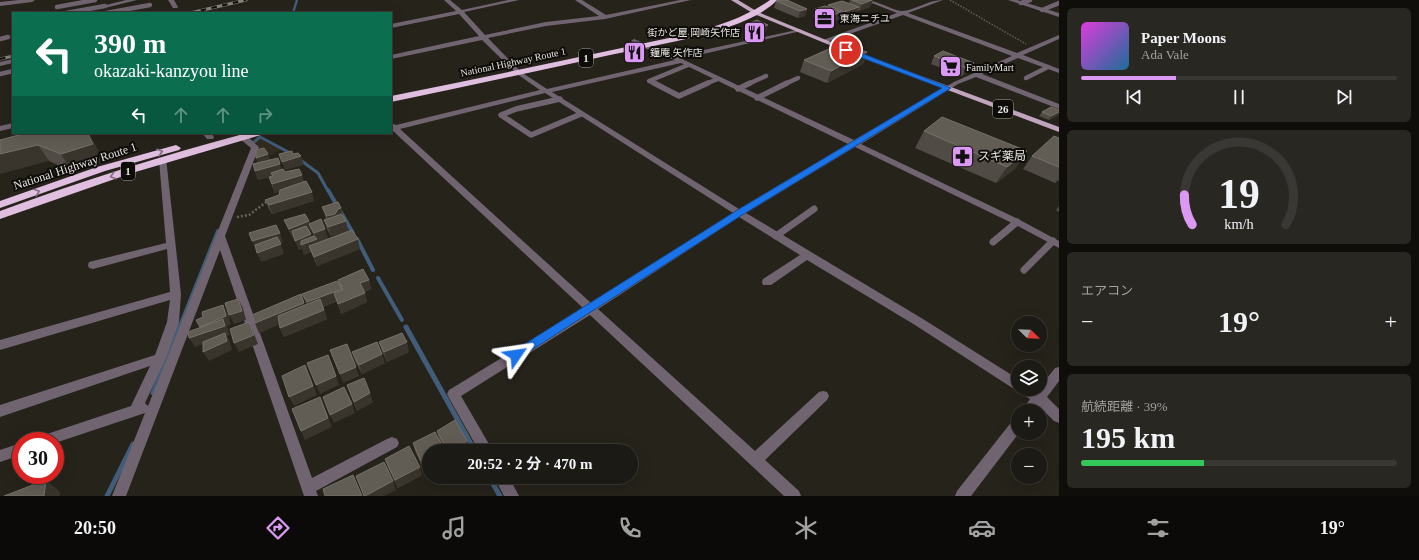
<!DOCTYPE html>
<html lang="ja">
<meta charset="utf-8">
<style>
body{margin:0;font-family:"Times New Roman","Noto Sans JP",serif;background:#292722;color:#f1f3f6;height:100vh;display:flex;flex-direction:column;font-size:15px;white-space:nowrap}
*{box-sizing:border-box;margin:0}
p{font-size:13px;color:#a0a1a0}
.icon{flex:none;width:22px;height:22px;fill:none;stroke:currentColor;stroke-width:2;stroke-linecap:round;stroke-linejoin:round}
.map{position:relative;flex:1;overflow:hidden}
.sheet{display:flex;flex-direction:column;gap:8px;padding:8px;background:#0f0e0b;width:360px}
.sheet>*{flex:none}
.hud{position:absolute;left:12px;top:12px;width:380px;height:122px;border-radius:0px;box-shadow:0 4px 16px #0002,0 0 0 1px #3a3834;background:#0b6e4f;color:#fff;overflow:hidden}
.needle{width:26px;rotate:113deg}
.fabs{position:absolute;left:1011px;top:316px;display:grid;gap:8px}
.fabs a{display:grid;place-items:center;width:36px;height:36px;border-radius:50%;background:#1c1a14;box-shadow:0 4px 16px #0002,0 0 0 1px #3a3834;font-size:20px}
.speed{position:absolute;left:12px;top:432px;display:flex;gap:8px;font-size:20px;font-weight:700;text-align:center}
.speed>*{display:grid;place-content:center;width:52px;height:52px;border-radius:50%;background:#1c1a14;box-shadow:0 4px 16px #0002,0 0 0 1px #3a3834;line-height:1}
.speed .limit{border:6px solid #d22;background:#fff;color:#111}
.pin{position:absolute;display:grid;place-items:center;width:34px;height:34px;color:#fff;margin:-17px;border:2px solid #fff;border-radius:50%;box-shadow:0 1px 4px #0007}
.me{position:absolute;width:44px;margin:-22px;rotate:58deg;stroke-linejoin:round;filter:drop-shadow(0 0 3px #0008)}
.turn{display:flex;align-items:center;gap:14px;height:84px;padding:0 16px;font-size:18px}
.turn .icon{width:52px;height:52px;stroke-width:2.5}
.turn b{display:block;font-size:28px;line-height:34px}
.lanes{display:flex;align-items:center;height:38px;padding:0 16px;background:#0003;justify-content:center;gap:20px;direction:ltr}
.lanes .off{opacity:.35}
.big{font-size:30px;font-weight:700;line-height:1.1}
.sheet .tile{flex:1;display:flex;flex-direction:column;justify-content:center;gap:6px;min-width:0;padding:0 14px;border-radius:6px;background:#292722}
.sheet .dial{align-items:center;gap:0}
.dial svg{height:104px;overflow:visible;fill:none;stroke:#3a3834;stroke-width:7;stroke-linecap:round;text-anchor:middle}
.dial text{fill:#f1f3f6;stroke:none}
.song{display:flex;align-items:center;gap:12px}
.cover{width:48px;height:48px;border-radius:6px;background:linear-gradient(135deg,hsl(300 70% 55%),hsl(200 70% 35%))}
.played{height:4px;border-radius:2px;background:linear-gradient(90deg,#dc99f4 30%,#3a3834 30%)}
.keys{display:flex;justify-content:space-around;direction:ltr}
.heat{display:flex;justify-content:space-between;align-items:center;font-size:22px;direction:ltr}
.charge{height:6px;border-radius:3px;background:linear-gradient(90deg,#34c759 39%,#3a3834 0)}
.trip{position:absolute;left:422px;top:444px;width:216px;height:40px;border-radius:20px;background:#1c1a14;box-shadow:0 4px 16px #0002,0 0 0 1px #3a3834;font-weight:700;line-height:40px;text-align:center}
.dock{display:flex;height:64px;justify-content:space-around;align-items:center;background:#0b0a08;color:#a0a1a0}
.dock .icon{width:28px;height:28px}
.dock .selected{color:#dc99f4}
.dock b{font-size:18px;color:#f1f3f6}
main{display:flex;flex:1;min-height:0}
.map>svg:first-child{display:block}
.built{fill:#322c1f}
.lines{fill:none;stroke-linecap:round;stroke-linejoin:round}
.stream-far3{stroke:#415d7a;stroke-width:2.5}
.stream-far2{stroke:#415d7a;stroke-width:3}
.stream-far1{stroke:#415d7a;stroke-width:4}
.stream{stroke:#415d7a;stroke-width:5}
.path-far1{stroke:#64615a;stroke-width:1.5;stroke-dasharray:1.5 1.5;stroke-linecap:butt}
.path{stroke:#64615a;stroke-width:2.5;stroke-dasharray:2 2;stroke-linecap:butt}
.lane-far2{stroke:#716471;stroke-width:4.5}
.lane-far1{stroke:#716471;stroke-width:5.5}
.lane{stroke:#716471;stroke-width:7}
.street{fill:#716471;fill-rule:evenodd}
.primary{fill:#c1a5bf;fill-rule:evenodd}
.highway{fill:#e0bedf;fill-rule:evenodd}
.rail-casing{stroke:#86837c;stroke-width:3}
.rail{stroke:#0e0c09;stroke-width:2;stroke-dasharray:5.5;stroke-linecap:butt}
.wall{fill:#504c45;fill-rule:evenodd}
.shaded-wall{fill:#39352d}
.building{fill:#615d55;stroke:#76726b}
.oneway{stroke:#826e7f}
.route{fill:#1a73e8;stroke:#114b97}
.labels{text-anchor:middle;dominant-baseline:central;stroke-width:4;stroke-linejoin:round;paint-order:stroke}
.far-poi-label{font-size:10px;fill:#e7e4df;stroke:#0e0c09;text-anchor:start}
.far-street-label{font-size:10px;fill:#e7e4df;stroke:#0e0c09}
.shield{fill:#0e0c09;stroke:#a6a39f;stroke-width:1}
.shield-label{font-size:11px;font-weight:bold;fill:#e7e4df}
.poi-label{font-size:12px;fill:#e7e4df;stroke:#0e0c09;text-anchor:start}
.street-label{font-size:12px;fill:#e7e4df;stroke:#0e0c09}
</style>
<main>
<div class="map">
<svg width="1059" height="496" viewBox="0 0 1059 496">
<rect width="100%" height="100%" fill="#26231b"/>
<polygon class="built" points="259,140 263,140 281,150 269,156 254,159 258,145 256,143"/>
<g class="lines">
<polyline class="stream-far3" points="293,13 297,0"/>
<g class="stream-far2">
<polyline points="254,142 260,137 292,154"/>
<polyline points="299,159 318,173 328,191"/>
</g>
<g class="stream-far1">
<polyline points="328,190 353,233"/>
<polyline points="357,239 373,270"/>
<polyline points="378,278 402,320"/>
<polyline points="180,326 218,231"/>
</g>
<g class="stream">
<polyline points="406,327 475,451"/>
<polyline points="153,393 180,325"/>
<polyline points="489,477 500,496"/>
<polyline points="107,496 133,444"/>
</g>
<polyline class="path-far1" points="950,0 1026,44"/>
<polyline class="path" points="237,217 249,215 269,200"/>
<g class="lane-far2">
<polyline points="1021,3 1030,0"/>
<polyline points="57,7 95,0"/>
<polyline points="1042,10 1059,3"/>
<polyline points="66,13 105,6"/>
<polyline points="106,13 150,5"/>
<polyline points="0,39 8,37"/>
<polyline points="0,74 13,71"/>
<polyline points="1026,78 1048,67"/>
<polyline points="656,84 649,81 688,65"/>
<polyline points="705,84 718,79"/>
<polyline points="748,84 766,76"/>
<polyline points="785,84 798,78"/>
</g>
<g class="lane-far1">
<polyline points="654,83 679,96 708,83"/>
<polyline points="738,89 750,83"/>
<polyline points="757,98 787,83"/>
<polyline points="560,99 516,109 501,115 531,135 581,114"/>
</g>
<g class="lane">
<polyline points="776,236 814,209"/>
<polyline points="993,242 1017,222"/>
<polyline points="1024,270 1053,241"/>
</g>
<g class="street">
<polygon points="19,0 35,0 32,2 0,6 0,2"/>
<polygon points="126,0 137,0 105,8 102,6"/>
<polygon points="168,0 174,0 178,7 177,8 173,8"/>
<path d="M444,0H450L462,10L508,0H519L464,12L485,35L546,22L599,16L575,0H582L606,15L680,0H691L605,19L546,26L488,38L521,72L547,89L675,60L639,46L631,41L634,39L676,56L801,29V31L682,59L854,140L954,82L1012,56L903,15L827,42H823V40L897,13L864,0C878,0 895,12 903,11C916,10 927,0 943,0L908,13L1017,53L1059,35V39L1023,55L1059,69V73L1018,58L982,74L1059,104V109L976,77L958,84L861,144L1020,220L1059,241V248L1014,224L855,147L746,213L923,319L1018,379V389H1040V387L1055,368L1059,367V381L1047,397L1059,409V423L1054,421L1039,406L1036,411H1022L1030,399L1021,393L1019,390L1014,389L915,325L807,260L771,285H763L762,282L763,279L800,255L739,217L598,309L755,451L819,392L823,391L827,392L829,396L827,400L765,460L799,491L801,496H784L590,315L461,396L493,451H479L449,398L447,394L449,390L583,308L391,129V123L396,125L540,90L517,74L482,40L391,59V55L479,36L459,14L391,28V24L456,11ZM681,63L848,144L739,209L552,92ZM545,93L733,213L591,303L400,129Z"/>
<polygon points="1008,0 1017,0 1059,13 1059,17"/>
<polygon points="13,59 13,63 0,66 0,62"/>
<polygon points="13,123 13,128 0,131 0,126"/>
<polygon points="202,133 211,133 214,137 213,139 207,139"/>
<polygon points="240,135 246,135 259,147 225,236 312,478 387,439 392,437 397,439 399,443 397,447 316,491 318,496 304,496 220,250 126,496 112,496 145,413 55,443 55,441 37,441 39,437 44,435 131,406 150,366 0,417 0,405 155,355 167,322 170,300 0,350 0,340 170,292 167,249 93,269 89,268 88,265 89,262 93,261 166,243 159,160 163,157 166,158 181,294 179,322 166,358 145,403 148,406 251,148 240,139"/>
<polygon points="1018,418 1019,433 971,496 955,496 957,491 1013,420"/>
<polygon points="21,443 21,455 0,462 0,450"/>
<polygon points="494,477 509,477 519,496 504,496"/>
</g>
<polygon class="primary" points="731,0 738,0 758,12 848,49 1059,127 1059,132 844,51 754,14"/>
<g class="highway">
<path d="M770,0H777C748,32 653,45 610,55C537,71 464,87 391,102V96C467,81 542,65 617,49C669,37 726,31 770,0Z"/>
<path d="M247,133H263L261,135L132,173L0,219V211C81,181 164,155 247,133Z"/>
<polygon points="176,145 181,148 179,150 105,171 0,208 0,201 97,167"/>
</g>
<defs>
<g id="rail">
<polyline points="190,13 246,0"/>
<polyline points="0,59 13,56"/>
</g>
</defs>
<use href="#rail" class="rail-casing"/>
<use href="#rail" class="rail"/>
</g>
<g class="wall">
<polygon points="850,0 873,0 870,7 859,11 858,10 856,14 842,19 839,18 838,20 829,23 813,17 815,9 827,7 828,5 849,3"/>
<polygon points="776,1 807,9 805,16 798,18 774,8"/>
<polygon points="745,25 766,32 754,37 744,33"/>
<polygon points="627,47 643,53 635,56 626,51"/>
<polygon points="867,52 863,64 827,83 800,72 804,60"/>
<polygon points="934,56 974,63 970,71 962,76 931,64"/>
<polygon points="1042,112 1059,115 1049,120 1039,116"/>
<polygon points="924,131 1016,168 996,183 915,148"/>
<polygon points="26,133 89,133 103,161 71,171 49,161"/>
<polygon points="1059,138 1059,181 1058,180 1055,183 1023,169 1032,156"/>
<polygon points="256,158 270,160 285,172 305,182 314,201 272,214 269,209 265,200 279,195 280,191 275,193 272,186 269,177 273,176 258,180 255,171 258,163"/>
<polygon points="1059,206 1059,212 1056,210"/>
<polygon points="322,207 344,217 348,231 331,236 327,229 324,220 326,219"/>
<path d="M284,220L309,221L310,223L328,238L317,242L318,243L360,249L317,266L311,252L304,255L302,248L299,250L294,237L293,238L288,229ZM311,230L314,236L312,237L309,231Z"/>
<polygon points="338,280 369,280 371,289 364,292 367,302 341,314 337,301 323,307 327,319 284,337 280,328 279,324 259,333 255,323 307,305 302,294 340,286"/>
<polygon points="379,342 409,352 387,362 382,351"/>
<polygon points="352,352 385,363 362,374 355,361"/>
<polygon points="347,385 373,402 357,411"/>
<polygon points="437,431 467,441 468,450 465,451 445,451 439,439"/>
<polygon points="413,443 445,451 425,473 415,451"/>
<polygon points="385,459 422,475 398,488 388,468"/>
</g>
<g class="shaded-wall">
<polygon points="873,0 870,7 859,11 862,4"/>
<polygon points="859,7 856,14 842,19 844,12"/>
<polygon points="807,9 805,16 798,18 800,11"/>
<polygon points="841,12 838,20 829,23 831,16"/>
<polygon points="768,25 766,32 754,37 756,30"/>
<polygon points="644,49 643,53 635,56 635,52"/>
<polygon points="867,52 863,64 827,83 831,71"/>
<polygon points="974,63 970,71 962,76 966,68"/>
<polygon points="1059,112 1059,115 1049,120 1051,116"/>
<polygon points="87,133 89,134 103,161 71,171 61,154"/>
<polygon points="38,145 49,161 0,174 0,154"/>
<polygon points="292,151 294,158 301,156 304,165 285,170 282,162 292,154"/>
<polygon points="1027,151 1016,168 996,183 1007,167"/>
<polygon points="268,154 271,163 259,166 256,158"/>
<polygon points="280,164 283,173 271,173 273,176 258,180 255,171"/>
<polygon points="302,175 305,184 275,193 272,184"/>
<polygon points="312,192 314,201 272,214 269,205"/>
<polygon points="341,208 344,217 330,225 327,216 338,209"/>
<polygon points="309,221 311,228 309,224 311,230 293,238 289,229"/>
<polygon points="346,221 348,231 331,236 328,227"/>
<polygon points="325,229 328,238 317,242 320,248 309,246 311,252 304,255 302,248 299,250 295,241 311,234 313,241 316,240 314,233"/>
<polygon points="280,233 283,242 256,250 252,241"/>
<polygon points="358,239 360,249 317,266 314,257"/>
<polygon points="281,244 284,254 261,262 257,253"/>
<polygon points="369,280 371,289 362,292 360,283"/>
<polygon points="342,289 344,298 334,293 337,301 311,311 307,302"/>
<polygon points="365,293 367,302 341,314 338,304"/>
<polygon points="238,299 243,308 246,320 234,324 229,315"/>
<polygon points="304,303 308,312 259,333 255,323"/>
<polygon points="223,305 228,314 231,325 227,326 230,335 227,336 230,342 232,350 209,361 203,352 226,336 195,347 189,338 203,333 200,327"/>
<polygon points="324,310 327,319 284,337 280,328"/>
<polygon points="249,322 253,331 258,344 239,352 234,343"/>
<polygon points="407,342 409,352 387,362 384,352"/>
<polygon points="382,354 385,363 362,374 359,365"/>
<polygon points="356,367 359,376 343,383 340,374"/>
<polygon points="309,374 317,395 294,406 289,397"/>
<polygon points="336,376 339,385 320,394 316,385"/>
<polygon points="370,393 373,402 357,411 354,402"/>
<polygon points="320,397 332,427 305,440 301,431"/>
<polygon points="352,404 355,413 334,423 330,415"/>
<polygon points="467,441 468,450 465,451 448,451"/>
<polygon points="429,462 429,471 425,473 423,465"/>
<polygon points="420,467 422,475 398,488 395,480"/>
<polygon points="46,480 60,492 60,496 44,496"/>
<polygon points="393,481 396,490 384,496 365,496"/>
</g>
<g class="building">
<polygon points="780,0 787,0 807,9 800,11 776,1"/>
<polygon points="852,0 872,0 862,4"/>
<polygon points="842,1 859,7 844,12 828,5"/>
<polygon points="825,6 841,12 831,16 815,9"/>
<polygon points="757,20 768,25 756,30 745,25"/>
<polygon points="840,44 867,52 831,71 804,60"/>
<polygon points="636,45 644,49 635,52 627,47"/>
<polygon points="943,51 974,63 966,68 934,56"/>
<polygon points="1051,107 1059,110 1059,112 1051,116 1042,112"/>
<polygon points="942,117 1027,151 1007,167 924,131"/>
<polygon points="26,133 87,133 93,144 61,154 38,145 0,154 0,140"/>
<polygon points="1054,136 1059,138 1059,167 1032,156"/>
<polygon points="264,148 268,154 256,158 256,150"/>
<polygon points="292,151 292,154 298,153 301,156 282,162 279,154"/>
<polygon points="278,158 280,164 255,171 253,164"/>
<polygon points="283,169 285,172 299,169 302,175 272,184 269,177 273,176 271,173"/>
<polygon points="306,181 312,192 269,205 265,200 279,195 280,190"/>
<polygon points="338,202 341,208 338,209 335,214 327,216 322,207"/>
<polygon points="305,214 309,221 289,229 284,220"/>
<polygon points="342,214 346,221 328,227 324,220"/>
<polygon points="321,219 325,229 314,233 309,224"/>
<polygon points="276,225 280,233 252,241 249,233"/>
<polygon points="306,226 311,234 295,241 292,231"/>
<polygon points="352,230 358,239 314,257 309,246"/>
<polygon points="314,236 317,239 301,245 301,241"/>
<polygon points="277,237 281,244 257,253 255,245"/>
<polygon points="363,269 369,280 360,283 365,293 338,304 334,293 343,290 338,280"/>
<polygon points="337,281 342,289 307,302 302,294"/>
<polygon points="301,294 304,303 255,323 252,315"/>
<polygon points="238,299 242,311 229,315 225,303"/>
<polygon points="320,299 324,310 280,328 278,316"/>
<polygon points="223,305 226,316 200,327 196,320 203,317 202,312"/>
<polygon points="223,319 225,326 189,338 188,332"/>
<polygon points="249,322 254,335 234,343 230,329"/>
<polygon points="225,333 227,341 203,352 203,342"/>
<polygon points="402,333 407,342 384,352 379,342"/>
<polygon points="377,342 382,354 359,365 352,352"/>
<polygon points="347,344 356,367 340,374 330,350"/>
<polygon points="328,355 336,376 316,385 307,363"/>
<polygon points="305,365 313,386 289,397 282,376"/>
<polygon points="364,378 370,393 354,402 347,385"/>
<polygon points="344,387 352,404 330,415 323,397"/>
<polygon points="320,397 328,418 301,431 292,409"/>
<polygon points="455,420 467,441 448,451 437,431"/>
<polygon points="435,432 445,451 429,451 429,462 423,465 413,443"/>
<polygon points="409,446 420,467 395,480 385,459"/>
<polygon points="384,462 393,481 365,496 364,496 356,476"/>
<polygon points="353,475 362,496 325,496 323,489"/>
<polygon points="46,480 44,496 4,496"/>
</g>
<defs><path id="oneway-chevron" d="M-2-3.5L2.5 0L-2 3.5" fill="none" stroke-width="1.6" stroke-linecap="round" stroke-linejoin="round"/></defs>
<g class="oneway">
<use href="#oneway-chevron" transform="translate(160 152) rotate(-16)"/>
<use href="#oneway-chevron" transform="translate(113 176) rotate(163)"/>
<use href="#oneway-chevron" transform="translate(37 192) rotate(-19)"/>
</g>
<polygon class="route" points="844,48 848,48 951,88 742,215 519,358 516,359 512,358 510,355 512,352 736,211 942,88 844,51"/>
<defs>
<symbol id="office-square" viewBox="-11 -11 22 22"><rect x="-9" y="-9" width="18" height="18" rx="4" fill="#dc99f4" stroke="#0e0c09"/><path d="M-6-3h4V-5.5h4V-3h4V5H-6ZM-1-4.5V-3h2v-1.5ZM-6 0V1H6V0Z" fill="#111"/></symbol>
<symbol id="restaurant-square" viewBox="-11 -11 22 22"><rect x="-9" y="-9" width="18" height="18" rx="4" fill="#dc99f4" stroke="#0e0c09"/><path d="M-5-6h1v4h1v-4h1v4h1v-4h1v5L-1.5 .5V6h-2V.5L-5-1ZM5-6V6H3V1.5H1.5Q1.5-4 5-6Z" fill="#111"/></symbol>
<symbol id="supermarket-square" viewBox="-11 -11 22 22"><rect x="-9" y="-9" width="18" height="18" rx="4" fill="#dc99f4" stroke="#0e0c09"/><path d="M-6-5.5h2.5l.6 2H6L4.5 2H-2.5L-4.4-4H-6ZM-1.5 3.2a1.3 1.3 0 1 0 .1 0ZM3 3.2a1.3 1.3 0 1 0 .1 0Z" fill="#111"/></symbol>
<symbol id="pharmacy-square" viewBox="-11 -11 22 22"><rect x="-9" y="-9" width="18" height="18" rx="4" fill="#dc99f4" stroke="#0e0c09"/><path d="M-2-6h4v4h4v4h-4v4h-4v-4h-4v-4h4Z" fill="#111"/></symbol>
</defs>
<g fill-rule="evenodd">
<use href="#office-square" x="812" y="6" width="25" height="25"/>
<use href="#restaurant-square" x="742" y="20" width="25" height="25"/>
<use href="#restaurant-square" x="622" y="40" width="25" height="25"/>
<use href="#supermarket-square" x="938" y="54" width="25" height="25"/>
<use href="#pharmacy-square" x="950" y="144" width="25" height="25"/>
</g>
<g class="labels">
<g class="far-poi-label">
<text x="840" y="18">東海ニチユ</text>
<text x="740" y="32" text-anchor="end">街かど屋 岡崎矢作店</text>
<text x="650" y="52">鐘庵 矢作店</text>
<text x="966" y="67">FamilyMart</text>
</g>
<g class="far-street-label">
<text transform="translate(513 62) rotate(-12)">National Highway Route 1</text>
</g>
<g class="shield">
<rect x="579" y="49" width="14" height="18" rx="3"/>
<rect x="993" y="100" width="20" height="18" rx="3"/>
<rect x="121" y="162" width="14" height="18" rx="3"/>
</g>
<g class="shield-label">
<text x="586" y="58">1</text>
<text x="1003" y="109">26</text>
<text x="128" y="171">1</text>
</g>
<g class="poi-label">
<text x="978" y="156">スギ薬局</text>
</g>
<g class="street-label">
<text transform="translate(75 166) rotate(-18)">National Highway Route 1</text>
</g>
</g>
</svg>
<div class="fabs">
<a><svg class="needle" viewBox="-14 -14 28 28"><path d="M0-13l5 13h-10z" fill="#e53935"/><path d="M0 13l5-13h-10z" fill="#a0a1a0"/></svg></a>
<a><svg class="icon" aria-label="layers" viewBox="0 0 24 24"><path d="M12 4l9 5-9 5-9-5zM3 14l9 5 9-5"/></svg></a>
<a>+</a>
<a>−</a>
</div>
<div class="speed"><div class="limit">30</div></div>
<div class="pin" style="left:846px;top:50px;background:#d93025"><svg class="icon" aria-label="arrive" viewBox="0 0 24 24"><path d="M6 21V4h12l-3 4 3 4H6"/></svg></div>
<svg class="me" style="left:516px;top:355px" viewBox="-20 -20 40 40"><path d="M0-17L14 15 0 8-14 15z" fill="#1a73e8" stroke="#fff" stroke-width="4"/></svg>
<div class="trip">20:52 · 2 分 · 470 m</div>
<div class="hud">
<div class="turn"><svg class="icon" aria-label="left" viewBox="0 0 24 24"><path d="M17 20v-9H6M10 6l-5 5 5 5"/></svg><div><b>390 m</b>okazaki-kanzyou line</div></div>
<div class="lanes"><svg class="icon" aria-label="left" viewBox="0 0 24 24"><path d="M17 20v-9H6M10 6l-5 5 5 5"/></svg><svg class="icon off" aria-label="ahead" viewBox="0 0 24 24"><path d="M12 20V5M6 11l6-6 6 6"/></svg><svg class="icon off" aria-label="ahead" viewBox="0 0 24 24"><path d="M12 20V5M6 11l6-6 6 6"/></svg><svg class="icon off" aria-label="right" viewBox="0 0 24 24"><path d="M7 20v-9h11M14 6l5 5-5 5"/></svg></div>
</div>
</div>
<section class="sheet">
<div class="tile">
<div class="song"><i class="cover"></i><div><b>Paper Moons</b><p>Ada Vale</p></div></div>
<div class="played"></div>
<div class="keys"><svg class="icon" aria-label="previous" viewBox="0 0 24 24"><path d="M18 5L8 12l10 7zM5 5v14"/></svg><svg class="icon" aria-label="pause" viewBox="0 0 24 24"><path d="M8 5v14M16 5v14"/></svg><svg class="icon" aria-label="next" viewBox="0 0 24 24"><path d="M6 5l10 7-10 7zM19 5v14"/></svg></div>
</div>
<div class="tile dial"><svg viewBox="0 0 100 80">
<path d="M14 69A42 42 0 1 1 86 69"/>
<path d="M14 69A42 42 0 0 1 8 46" stroke="#dc99f4"/>
<text x="50" y="56" font-size="32" font-weight="700">19</text>
<text x="50" y="72" font-size="11">km/h</text>
</svg></div>
<div class="tile"><p>エアコン</p>
<div class="heat"><a>−</a><b class="big">19°</b><a>+</a></div>
</div>
<div class="tile"><p>航続距離 · 39%</p><b class="big">195 km</b><div class="charge"></div></div>
</section>
</main>
<nav class="dock">
<b>20:50</b>
<svg class="icon selected" aria-label="directions" viewBox="0 0 24 24"><path d="M12 3l9 9-9 9-9-9zM9 14v-3h6M13 9l2 2-2 2"/></svg>
<svg class="icon" aria-label="music" viewBox="0 0 24 24"><path d="M9 18V5l10-2v13"/><circle cx="6" cy="18" r="3"/><circle cx="16" cy="16" r="3"/></svg>
<svg class="icon" aria-label="phone" viewBox="0 0 24 24"><path d="M5 4h4l2 5-3 2q2 4 5 5l2-3 5 2v4C11 20 4 13 5 4z"/></svg>
<svg class="icon" aria-label="climate" viewBox="0 0 24 24"><path d="M12 3v18M4 7l16 10M4 17L20 7"/></svg>
<svg class="icon" aria-label="car" viewBox="0 0 24 24"><path d="M5 17H2v-5l4-1 3-4h7l3 4 3 1v5h-3M9 17h6M6 11h13"/><circle cx="7" cy="17" r="2"/><circle cx="17" cy="17" r="2"/></svg>
<svg class="icon" aria-label="filters" viewBox="0 0 24 24"><path d="M4 7h16M4 17h16"/><circle cx="9" cy="7" r="2"/><circle cx="15" cy="17" r="2"/></svg>
<b>19°</b>
</nav>
